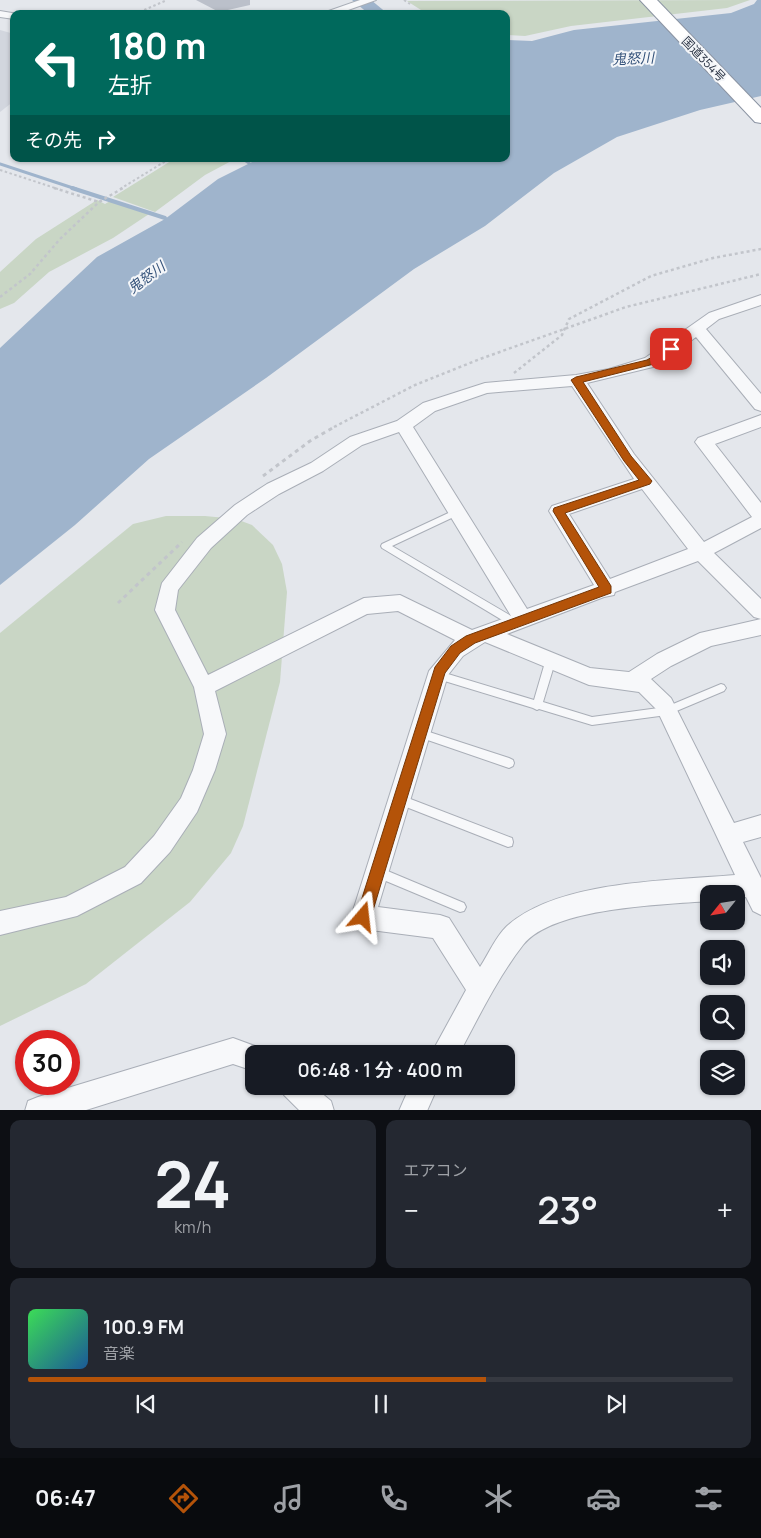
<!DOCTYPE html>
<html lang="ja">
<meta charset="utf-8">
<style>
body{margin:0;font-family:Manrope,"Noto Sans JP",sans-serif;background:#242831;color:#f1f3f6;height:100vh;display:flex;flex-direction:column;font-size:19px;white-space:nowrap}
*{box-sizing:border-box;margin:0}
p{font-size:16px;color:#9ea1a6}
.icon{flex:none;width:28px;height:28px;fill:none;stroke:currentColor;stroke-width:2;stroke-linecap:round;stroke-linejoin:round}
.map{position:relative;height:1110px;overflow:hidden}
.drawer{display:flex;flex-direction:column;gap:10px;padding:10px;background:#0d0f14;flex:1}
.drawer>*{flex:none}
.guide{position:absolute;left:10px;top:10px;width:500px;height:152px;border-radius:10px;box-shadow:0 1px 4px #0004;background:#00695c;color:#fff;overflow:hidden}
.needle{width:32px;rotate:240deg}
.controls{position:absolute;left:700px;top:885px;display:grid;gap:10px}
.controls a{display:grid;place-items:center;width:45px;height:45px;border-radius:10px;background:#171b24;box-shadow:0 1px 4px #0004;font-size:25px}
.speed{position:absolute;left:15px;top:1030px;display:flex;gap:10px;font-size:25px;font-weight:700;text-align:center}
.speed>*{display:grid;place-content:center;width:65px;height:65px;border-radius:50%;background:#171b24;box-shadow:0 1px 4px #0004;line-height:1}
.speed .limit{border:8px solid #d22;background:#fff;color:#111}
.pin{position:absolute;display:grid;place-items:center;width:42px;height:42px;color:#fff;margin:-21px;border-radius:10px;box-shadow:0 2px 8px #0006}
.me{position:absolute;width:55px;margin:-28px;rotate:17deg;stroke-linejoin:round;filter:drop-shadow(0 0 4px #0008)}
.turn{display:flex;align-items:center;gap:18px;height:105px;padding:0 15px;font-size:22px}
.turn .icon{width:65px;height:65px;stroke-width:2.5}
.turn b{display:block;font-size:35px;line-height:42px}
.then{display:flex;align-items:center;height:48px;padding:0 15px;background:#0003;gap:10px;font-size:19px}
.big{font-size:38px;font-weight:600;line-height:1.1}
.drawer .tile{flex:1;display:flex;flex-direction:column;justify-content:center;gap:8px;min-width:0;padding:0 18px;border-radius:10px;background:#242831}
.drawer .dial{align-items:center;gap:0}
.dial b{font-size:65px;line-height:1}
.song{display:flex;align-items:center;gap:15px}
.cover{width:60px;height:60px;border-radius:8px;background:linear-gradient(135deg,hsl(130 70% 55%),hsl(210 70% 35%))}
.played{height:5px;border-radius:2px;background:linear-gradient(90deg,#b45309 65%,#363941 65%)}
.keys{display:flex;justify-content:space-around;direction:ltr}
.heat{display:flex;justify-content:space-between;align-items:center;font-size:28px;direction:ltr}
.drawer .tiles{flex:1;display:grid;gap:10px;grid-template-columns:1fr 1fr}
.tile:last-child{grid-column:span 2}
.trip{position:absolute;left:245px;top:1045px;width:270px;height:50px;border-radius:10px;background:#171b24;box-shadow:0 1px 4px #0004;font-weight:600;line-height:50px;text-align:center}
.tabs{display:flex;height:80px;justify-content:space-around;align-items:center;background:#090b0e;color:#9ea1a6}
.tabs .icon{width:35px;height:35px}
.tabs .current{color:#b45309}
.tabs b{font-size:22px;color:#f1f3f6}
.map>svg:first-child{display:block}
.built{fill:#d2d6de}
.green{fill:#c9d6c5}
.water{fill:#9fb4cc}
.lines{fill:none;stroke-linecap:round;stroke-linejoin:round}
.stream-far1{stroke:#9fb4cc;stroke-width:3}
.stream{stroke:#9fb4cc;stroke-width:4}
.river{fill:#9fb4cc;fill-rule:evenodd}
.building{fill:#bbc0ca}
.service-casing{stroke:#a9aeb7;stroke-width:2}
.minor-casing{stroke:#a9aeb7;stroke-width:2}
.trunk-casing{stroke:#8b94a3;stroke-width:2}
.path-far2{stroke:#c2c5cb;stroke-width:2;stroke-dasharray:2.5 2.5;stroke-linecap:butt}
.path-far1{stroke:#c2c5cb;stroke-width:2.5;stroke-dasharray:3 3;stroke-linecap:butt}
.path{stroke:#c2c5cb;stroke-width:3;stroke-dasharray:4 4;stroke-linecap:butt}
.service{fill:#f7f8fa;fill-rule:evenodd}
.minor{fill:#f7f8fa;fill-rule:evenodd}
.trunk{fill:#fff;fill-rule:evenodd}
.route{fill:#b45309;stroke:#753606}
.labels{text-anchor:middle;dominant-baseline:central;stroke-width:4;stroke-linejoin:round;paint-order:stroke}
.far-street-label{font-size:12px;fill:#2b3445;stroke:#f4f6f9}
.far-water-label{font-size:14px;font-style:italic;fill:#34527a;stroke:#f4f6f9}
</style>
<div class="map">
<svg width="761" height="1111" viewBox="0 0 761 1111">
<rect width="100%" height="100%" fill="#e4e7ec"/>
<polygon class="built" points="0,30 14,34 14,101 0,112"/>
<g class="green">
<polygon points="750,0 727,8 571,26 525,36 506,35 506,14 423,14 421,10 407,1"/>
<polygon points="174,159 235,159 205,175 155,212 113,197"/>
<polygon points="97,200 105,204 110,201 149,214 113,238 49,272 14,303 0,309 0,272 36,239"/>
<polygon points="166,516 205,516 236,519 252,525 273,545 282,564 287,592 280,682 243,826 231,853 190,902 86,984 0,1026 0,633 133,524"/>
</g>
<polygon class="water" points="757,0 761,0 761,96 700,110 617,137 554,173 485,226 414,269 266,378 149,459 75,525 0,585 0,348 97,257 165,219 218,179 258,159 506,159 506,40 532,41 574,30 731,13 754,4"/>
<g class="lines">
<g class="stream-far1">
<polyline points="243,159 249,163"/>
<polyline points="0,164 76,189"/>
</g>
<polyline class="stream" points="72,188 165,218"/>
<polygon class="river" points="352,0 371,0 388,14 369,14"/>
</g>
<polygon class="building" points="196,0 250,0 250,5 219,12"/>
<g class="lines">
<defs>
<g id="service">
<polygon points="457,509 460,510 461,512 460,514 392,546 518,620 520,623 518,626 512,626 382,548 381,546 382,544"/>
<polygon points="551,655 554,656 556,659 543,702 592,717 666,707 721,684 724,685 726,688 724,691 667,715 592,725 539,709 537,710 533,708 438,679 435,678 433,675 435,672 438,671 534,700 546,659 548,656"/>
<polygon points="420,729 509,758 513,760 514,763 513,766 509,768 416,736 415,733 416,730"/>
<polygon points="400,795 512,838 513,842 512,846 508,847 396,803 395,800 396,797"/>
<polygon points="378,867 464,903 466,907 464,911 460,912 374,876 373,872 374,868"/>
</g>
<g id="minor">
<polygon points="360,0 376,0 337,14 320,14"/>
<polygon points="0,11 18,14 14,14 14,19 0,17"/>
<path d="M761,295V305L719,319L706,329L761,394V411L755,409L696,337L657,366L587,383L634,454L704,542L752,517L695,442L698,438L761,415V427L715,444L761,503V528L714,553L761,599V619L754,617L698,561L615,592L614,595L604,597L507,634L590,668L629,672L657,654L700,633L761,619V635L711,646L671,666L651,679L671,698L734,823L761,815V837L743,842L761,878V915L753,911L746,897L736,898V894H709V901C662,905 553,907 523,945C498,977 478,1018 459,1054H431L466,990L433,938L363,929L354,925L351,917L429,671L455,640L398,611L367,614L215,691L226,734L215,770L197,812L170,852L141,883L77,916L0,935V911L66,897L125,867L154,836L181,798L193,770L204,734L194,687L155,610L162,583L197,538L235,505L267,484L311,463L350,437L397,421L423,403L485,383L576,375L609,369L645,358L709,313ZM572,386L634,479L552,506L549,511L594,585L527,609L413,427L435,411L487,393ZM399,432L511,616L472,630L400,595L364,598L208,675L175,610L178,590L211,548L247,515L279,494L323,471L362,445ZM642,489L688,549L610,579L569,514ZM485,642L589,685L639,692L657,710L735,875C668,881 559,880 507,926C496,936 488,955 480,967L449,918L440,915L378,907L448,675L463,656Z"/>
<polygon points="233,1038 263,1049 265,1054 254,1054 254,1071 233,1064 83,1111 25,1111 28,1101 38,1097"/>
<polygon points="280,1086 313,1086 331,1101 334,1111 300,1111 284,1095"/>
<polygon points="410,1086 438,1086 427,1111 399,1111"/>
</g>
<polygon id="trunk" points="640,0 657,0 761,108 761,123 755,122"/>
</defs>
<use href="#service" class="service-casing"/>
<use href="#minor" class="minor-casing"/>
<use href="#trunk" class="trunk-casing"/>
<g class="path-far2">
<polyline points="404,0 410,4"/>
<polyline points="135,14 167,0"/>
<polyline points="0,170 58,189"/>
<polyline points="120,189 169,159"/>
</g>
<g class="path-far1">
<polyline points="54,188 99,202"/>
<polyline points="0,297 30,274 60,239 99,202 123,188"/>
<polyline points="514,373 562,335 569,319 651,276 713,258 761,249"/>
<polyline points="334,427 415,385 480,359 626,307 761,274"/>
</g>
<g class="path">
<polyline points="263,476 310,441 336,426"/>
<polyline points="118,603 182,542"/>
</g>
<use href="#service" class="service"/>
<use href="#minor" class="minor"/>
<use href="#trunk" class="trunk"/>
</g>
<polygon class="route" points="671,346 676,349 674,351 654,364 583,382 631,456 652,481 650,484 565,513 611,586 611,593 475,643 460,653 445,673 371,917 369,922 363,924 358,922 356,917 435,667 451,646 466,636 599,587 553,511 554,508 639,480 624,461 571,380 576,377 647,360"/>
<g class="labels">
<g class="far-street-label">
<text transform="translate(704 59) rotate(46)">国道354号</text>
</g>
<g class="far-water-label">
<text transform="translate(633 58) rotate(-3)">鬼怒川</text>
<text transform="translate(146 277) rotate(-37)">鬼怒川</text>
</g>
</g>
</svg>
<div class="controls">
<a><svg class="needle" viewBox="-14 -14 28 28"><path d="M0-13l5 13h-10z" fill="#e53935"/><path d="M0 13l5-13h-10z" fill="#9ea1a6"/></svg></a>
<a><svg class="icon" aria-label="sound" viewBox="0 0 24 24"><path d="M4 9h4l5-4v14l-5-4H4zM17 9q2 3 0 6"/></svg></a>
<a><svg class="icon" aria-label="search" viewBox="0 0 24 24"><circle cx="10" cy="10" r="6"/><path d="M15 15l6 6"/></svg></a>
<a><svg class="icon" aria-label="layers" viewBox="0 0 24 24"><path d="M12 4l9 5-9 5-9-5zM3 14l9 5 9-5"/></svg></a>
</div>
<div class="speed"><div class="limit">30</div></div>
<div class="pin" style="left:671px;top:349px;background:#d93025"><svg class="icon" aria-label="arrive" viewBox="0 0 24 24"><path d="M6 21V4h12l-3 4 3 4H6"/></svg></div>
<svg class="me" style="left:363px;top:917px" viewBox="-20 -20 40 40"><path d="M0-17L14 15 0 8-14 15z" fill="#b45309" stroke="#fff" stroke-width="4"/></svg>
<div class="trip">06:48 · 1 分 · 400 m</div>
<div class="guide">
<div class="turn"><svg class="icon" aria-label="left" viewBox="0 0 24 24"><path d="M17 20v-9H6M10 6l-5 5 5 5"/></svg><div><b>180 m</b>左折</div></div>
<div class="then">その先<svg class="icon" aria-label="right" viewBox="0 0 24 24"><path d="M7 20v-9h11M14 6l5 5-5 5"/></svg></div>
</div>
</div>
<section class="drawer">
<div class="tiles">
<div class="tile dial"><b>24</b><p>km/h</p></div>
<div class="tile"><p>エアコン</p>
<div class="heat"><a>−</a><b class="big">23°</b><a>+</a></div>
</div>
<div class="tile">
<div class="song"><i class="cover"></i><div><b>100.9 FM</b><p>音楽</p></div></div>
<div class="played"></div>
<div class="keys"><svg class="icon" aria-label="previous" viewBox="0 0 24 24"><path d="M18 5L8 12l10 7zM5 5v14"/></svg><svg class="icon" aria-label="pause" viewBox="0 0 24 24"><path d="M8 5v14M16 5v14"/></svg><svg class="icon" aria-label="next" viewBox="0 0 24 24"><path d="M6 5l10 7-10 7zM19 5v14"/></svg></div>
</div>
</div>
</section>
<nav class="tabs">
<b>06:47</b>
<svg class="icon current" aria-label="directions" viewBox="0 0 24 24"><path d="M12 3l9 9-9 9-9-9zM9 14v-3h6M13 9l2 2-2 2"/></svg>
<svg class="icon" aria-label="music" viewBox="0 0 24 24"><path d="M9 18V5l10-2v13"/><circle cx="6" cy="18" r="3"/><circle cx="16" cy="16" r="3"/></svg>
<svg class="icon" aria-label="phone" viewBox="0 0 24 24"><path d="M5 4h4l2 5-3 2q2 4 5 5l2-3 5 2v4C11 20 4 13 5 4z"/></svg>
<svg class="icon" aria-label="climate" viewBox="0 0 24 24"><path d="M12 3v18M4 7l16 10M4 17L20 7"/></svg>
<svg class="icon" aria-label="car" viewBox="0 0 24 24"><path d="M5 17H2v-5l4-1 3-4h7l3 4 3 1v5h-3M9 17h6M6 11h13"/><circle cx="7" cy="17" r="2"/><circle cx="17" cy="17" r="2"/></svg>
<svg class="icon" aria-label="filters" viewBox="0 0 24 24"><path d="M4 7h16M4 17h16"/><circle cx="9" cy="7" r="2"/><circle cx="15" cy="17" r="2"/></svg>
</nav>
